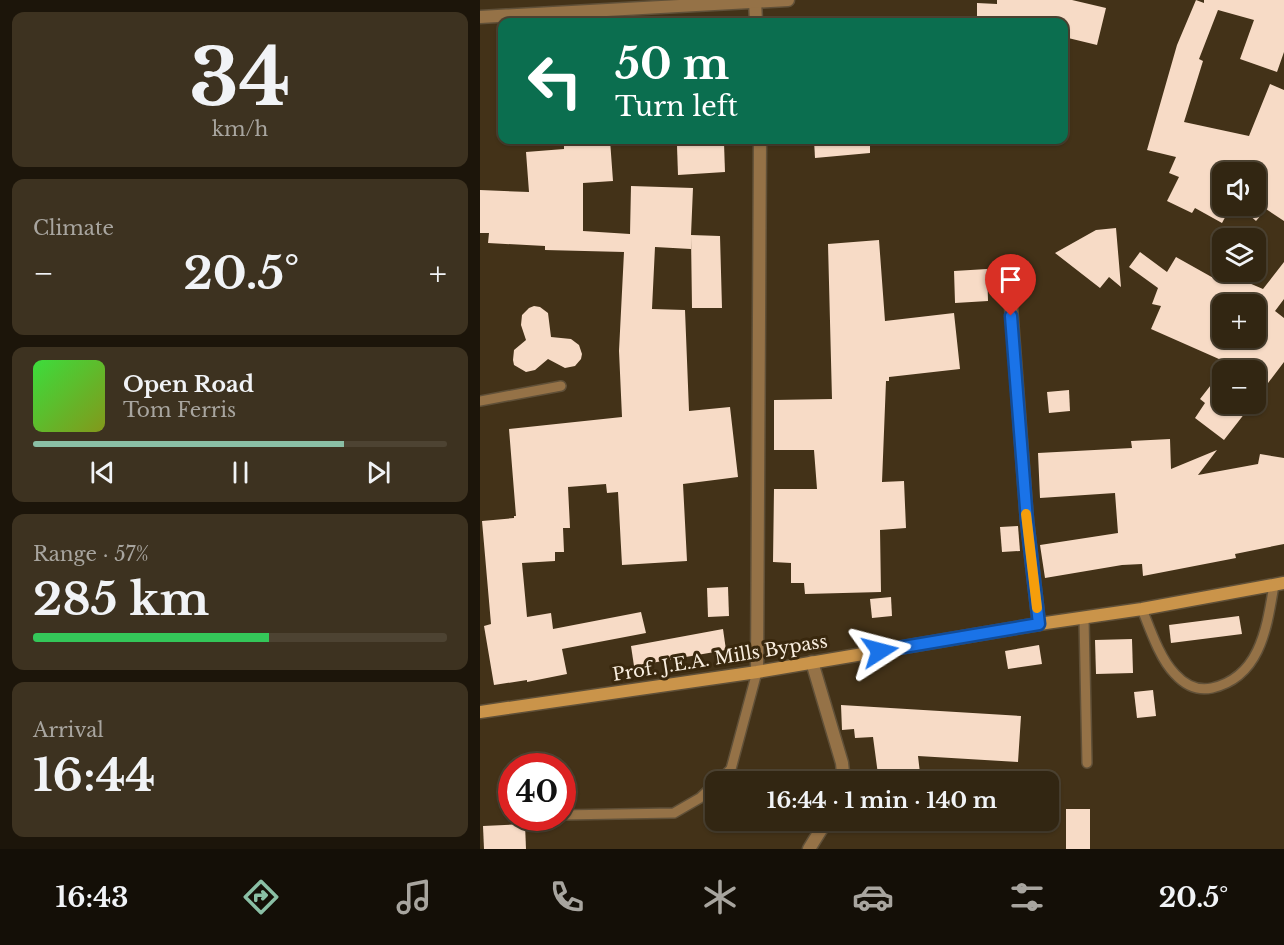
<!DOCTYPE html>
<meta charset="utf-8">
<style>
body{margin:0;font-family:"Libre Baskerville",serif;background:#3d3220;color:#f1f3f6;height:100vh;display:flex;flex-direction:column;font-size:22px;white-space:nowrap}
*{box-sizing:border-box;margin:0}
p{font-size:20px;color:#a8a59f}
.icon{flex:none;width:33px;height:33px;fill:none;stroke:currentColor;stroke-width:2;stroke-linecap:round;stroke-linejoin:round}
.map{position:relative;flex:1;overflow:hidden}
.drawer{display:flex;flex-direction:column;gap:12px;padding:12px;background:#1c150a;width:480px}
.drawer>*{flex:none}
.banner{position:absolute;left:18px;top:18px;width:570px;height:126px;border-radius:12px;box-shadow:0 2px 4px #0004,0 0 0 2px #4d4332;background:#0b6e4f;color:#fff;overflow:hidden}
.fabs{position:absolute;left:732px;top:162px;display:grid;gap:12px}
.fabs a{display:grid;place-items:center;width:54px;height:54px;border-radius:12px;background:#322612;box-shadow:0 2px 4px #0004,0 0 0 2px #4d4332;font-size:30px}
.speed{position:absolute;left:18px;top:753px;display:flex;gap:12px;font-size:30px;font-weight:700;text-align:center}
.speed>*{display:grid;place-content:center;width:78px;height:78px;border-radius:50%;background:#322612;box-shadow:0 2px 4px #0004,0 0 0 2px #4d4332;line-height:1}
.speed .limit{border:9px solid #d22;background:#fff;color:#111}
.pin{position:absolute;display:grid;place-items:center;width:51px;height:51px;color:#fff;margin:-62px -26px;border-radius:50% 50% 50% 0;rotate:-45deg;box-shadow:0 0 6px #0007}
.pin .icon{rotate:45deg}
.me{position:absolute;width:66px;margin:-33px;rotate:81deg;stroke-linejoin:round;filter:drop-shadow(0 0 4px #0008)}
.turn{display:flex;align-items:center;gap:21px;height:126px;padding:0 18px;font-size:27px}
.turn .icon{width:78px;height:78px;stroke-width:2.5}
.turn b{display:block;font-size:42px;line-height:51px}
.big{font-size:45px;font-weight:700;line-height:1.1}
.drawer .tile{flex:1;display:flex;flex-direction:column;justify-content:center;gap:9px;min-width:0;padding:0 21px;border-radius:12px;background:#3d3220}
.drawer .dial{align-items:center;gap:0}
.dial b{font-size:78px;line-height:1}
.song{display:flex;align-items:center;gap:18px}
.cover{width:72px;height:72px;border-radius:9px;background:linear-gradient(135deg,hsl(120 70% 55%),hsl(70 70% 35%))}
.played{height:6px;border-radius:3px;background:linear-gradient(90deg,#8abfa5 75%,#4d4332 75%)}
.keys{display:flex;justify-content:space-around;direction:ltr}
.heat{display:flex;justify-content:space-between;align-items:center;font-size:33px;direction:ltr}
.charge{height:9px;border-radius:4px;background:linear-gradient(90deg,#34c759 57%,#4d4332 0)}
.trip{position:absolute;left:225px;top:771px;width:354px;height:60px;border-radius:12px;background:#322612;box-shadow:0 2px 4px #0004,0 0 0 2px #4d4332;font-weight:700;line-height:60px;text-align:center}
.tabs{display:flex;height:96px;justify-content:space-around;align-items:center;background:#140f07;color:#a8a59f}
.tabs .icon{width:42px;height:42px}
.tabs .selected{color:#8abfa5}
.tabs b{font-size:27px;color:#f1f3f6}
main{display:flex;flex:1;min-height:0}
.map>svg:first-child{display:block}
.building{fill:#f7dbc6;fill-rule:evenodd}
.lines{fill:none;stroke-linecap:round;stroke-linejoin:round}
.lane-casing{stroke:#605038;stroke-width:12}
.street-casing{stroke:#605038;stroke-width:15}
.secondary-casing{stroke:#605038;stroke-width:15}
.lane{stroke:#957247;stroke-width:9}
.street{stroke:#957247;stroke-width:12}
.secondary{stroke:#ca944a;stroke-width:12}
.route-casing{stroke:#114b97;stroke-width:15}
.route{stroke:#1a73e8;stroke-width:10}
.slow{stroke:#f59e0b;stroke-width:10}
.labels{text-anchor:middle;dominant-baseline:central;stroke-width:6;stroke-linejoin:round;paint-order:stroke}
.street-label{font-size:18px;fill:#f9eedf;stroke:#39280e}
</style>
<main>
<section class="drawer">
<div class="tile dial"><b>34</b><p>km/h</p></div>
<div class="tile"><p>Climate</p>
<div class="heat"><a>−</a><b class="big">20.5°</b><a>+</a></div>
</div>
<div class="tile">
<div class="song"><i class="cover"></i><div><b>Open Road</b><p>Tom Ferris</p></div></div>
<div class="played"></div>
<div class="keys"><svg class="icon" aria-label="previous" viewBox="0 0 24 24"><path d="M18 5L8 12l10 7zM5 5v14"/></svg><svg class="icon" aria-label="pause" viewBox="0 0 24 24"><path d="M8 5v14M16 5v14"/></svg><svg class="icon" aria-label="next" viewBox="0 0 24 24"><path d="M6 5l10 7-10 7zM19 5v14"/></svg></div>
</div>
<div class="tile"><p>Range · 57%</p><b class="big">285 km</b><div class="charge"></div></div>
<div class="tile"><p>Arrival</p><b class="big">16:44</b></div>
</section>
<div class="map">
<svg width="804" height="849" viewBox="0 0 804 849">
<rect width="100%" height="100%" fill="#433218"/>
<g class="building">
<polygon points="517,0 592,0 626,8 617,45 584,37 584,22 497,22 497,3 517,4"/>
<path d="M716,0L724,3V0H804V52L797,72L760,59L774,20L738,10L719,59L723,61L704,122L769,136L790,84L804,90V221L786,209L776,221L767,213L749,210L742,223L715,208L712,213L687,201L699,177L689,173L696,157L667,150L697,45ZM742,172H776V206H742Z"/>
<polygon points="84,140 130,140 133,181 103,183 103,231 150,234 151,186 213,188 211,235 240,236 242,308 212,308 211,236 211,249 175,247 172,309 205,310 209,411 250,407 258,477 203,484 207,561 142,565 138,492 127,493 126,484 88,487 90,528 83,528 84,552 75,552 75,561 42,563 47,617 71,613 73,629 161,612 166,633 82,649 87,674 47,682 47,680 14,685 4,626 11,624 2,521 34,518 34,516 36,516 29,429 142,417 139,351 144,252 65,250 65,246 8,243 9,233 0,233 0,190 49,192 46,152 84,149"/>
<polygon points="334,140 390,140 390,153 335,158"/>
<polygon points="244,143 245,172 198,175 197,146"/>
<polygon points="636,228 641,287 629,277 620,288 575,253 616,230"/>
<polygon points="399,240 405,321 474,313 480,369 409,377 409,381 406,381 402,482 424,481 426,528 400,530 401,592 325,594 324,583 311,583 311,563 293,562 294,489 337,489 334,450 294,450 294,400 352,399 348,244"/>
<path d="M660,252L687,272L696,257L737,280L741,271L783,289L804,262V299L795,311L804,318V362L776,399V370H742V404H772L744,440L715,418L725,403L720,399L748,363L671,329L681,306L672,304L678,288L649,267ZM742,304H776V338H742Z"/>
<polygon points="507,269 508,301 475,303 474,271"/>
<polygon points="54,306 60,307 68,313 71,337 91,339 99,345 102,354 101,359 95,366 85,368 68,359 55,370 46,372 34,365 33,360 34,350 46,340 41,325 42,315 49,308"/>
<polygon points="589,390 590,411 569,413 567,392"/>
<polygon points="690,439 691,469 737,450 718,475 778,464 780,454 804,458 804,544 755,554 756,558 663,576 662,564 642,565 565,578 560,545 638,533 635,493 560,498 558,453 652,448 651,441"/>
<polygon points="538,526 540,551 522,552 520,527"/>
<polygon points="248,587 249,616 228,617 227,588"/>
<polygon points="411,597 412,616 392,618 390,599"/>
<polygon points="759,616 762,634 691,643 689,625"/>
<polygon points="243,629 246,650 154,666 151,646"/>
<polygon points="652,639 653,673 616,674 615,640"/>
<polygon points="559,645 562,664 528,669 525,651"/>
<polygon points="673,690 676,716 657,718 654,692"/>
<polygon points="361,705 541,716 538,762 438,756 441,782 399,782 393,737 375,738 374,729 362,730"/>
<rect x="586" y="809" width="24" height="40"/>
<polygon points="45,824 46,849 4,849 3,826"/>
</g>
<g class="lines">
<defs>
<g id="lane">
<polyline points="0,401 81,386"/>
<path d="M662,609C670,629 680,659 695,674C705,685 718,691 732,688C781,677 787,626 794,585"/>
<polyline points="604,618 607,763"/>
<polyline points="238,782 251,769 277,672"/>
<polyline points="82,815 194,813 220,798 236,783"/>
</g>
<g id="street">
<polyline points="275,0 276,22"/>
<polyline points="0,17 308,0"/>
<polyline points="530,293 547,521 559,624"/>
<polyline points="332,662 362,763 364,782"/>
<polyline points="277,672 280,140"/>
<polyline points="329,849 347,820"/>
</g>
<polyline id="secondary" points="0,712 277,672 559,624 662,609 804,583"/>
</defs>
<use href="#lane" class="lane-casing"/>
<use href="#street" class="street-casing"/>
<use href="#secondary" class="secondary-casing"/>
<use href="#lane" class="lane"/>
<use href="#street" class="street"/>
<use href="#secondary" class="secondary"/>
</g>
<g class="lines">
<defs>
<polyline id="route" points="400,651 559,624 547,521 531,316"/>
</defs>
<use href="#route" class="route-casing"/>
<use href="#route" class="route"/>
<polyline class="slow" points="546,514 557,608"/>
</g>
<g class="labels">
<g class="street-label">
<text transform="translate(240 658) rotate(-9)">Prof. J.E.A. Mills Bypass</text>
</g>
</g>
</svg>
<div class="fabs">
<a><svg class="icon" aria-label="sound" viewBox="0 0 24 24"><path d="M4 9h4l5-4v14l-5-4H4zM17 9q2 3 0 6"/></svg></a>
<a><svg class="icon" aria-label="layers" viewBox="0 0 24 24"><path d="M12 4l9 5-9 5-9-5zM3 14l9 5 9-5"/></svg></a>
<a>+</a>
<a>−</a>
</div>
<div class="speed"><div class="limit">40</div></div>
<div class="pin" style="left:531px;top:316px;background:#d93025"><svg class="icon" aria-label="arrive" viewBox="0 0 24 24"><path d="M6 21V4h12l-3 4 3 4H6"/></svg></div>
<svg class="me" style="left:400px;top:651px" viewBox="-20 -20 40 40"><path d="M0-17L14 15 0 8-14 15z" fill="#1a73e8" stroke="#fff" stroke-width="4"/></svg>
<div class="trip">16:44 · 1 min · 140 m</div>
<div class="banner">
<div class="turn"><svg class="icon" aria-label="left" viewBox="0 0 24 24"><path d="M17 20v-9H6M10 6l-5 5 5 5"/></svg><div><b>50 m</b>Turn left</div></div>
</div>
</div>
</main>
<nav class="tabs">
<b>16:43</b>
<svg class="icon selected" aria-label="directions" viewBox="0 0 24 24"><path d="M12 3l9 9-9 9-9-9zM9 14v-3h6M13 9l2 2-2 2"/></svg>
<svg class="icon" aria-label="music" viewBox="0 0 24 24"><path d="M9 18V5l10-2v13"/><circle cx="6" cy="18" r="3"/><circle cx="16" cy="16" r="3"/></svg>
<svg class="icon" aria-label="phone" viewBox="0 0 24 24"><path d="M5 4h4l2 5-3 2q2 4 5 5l2-3 5 2v4C11 20 4 13 5 4z"/></svg>
<svg class="icon" aria-label="climate" viewBox="0 0 24 24"><path d="M12 3v18M4 7l16 10M4 17L20 7"/></svg>
<svg class="icon" aria-label="car" viewBox="0 0 24 24"><path d="M5 17H2v-5l4-1 3-4h7l3 4 3 1v5h-3M9 17h6M6 11h13"/><circle cx="7" cy="17" r="2"/><circle cx="17" cy="17" r="2"/></svg>
<svg class="icon" aria-label="filters" viewBox="0 0 24 24"><path d="M4 7h16M4 17h16"/><circle cx="9" cy="7" r="2"/><circle cx="15" cy="17" r="2"/></svg>
<b>20.5°</b>
</nav>
